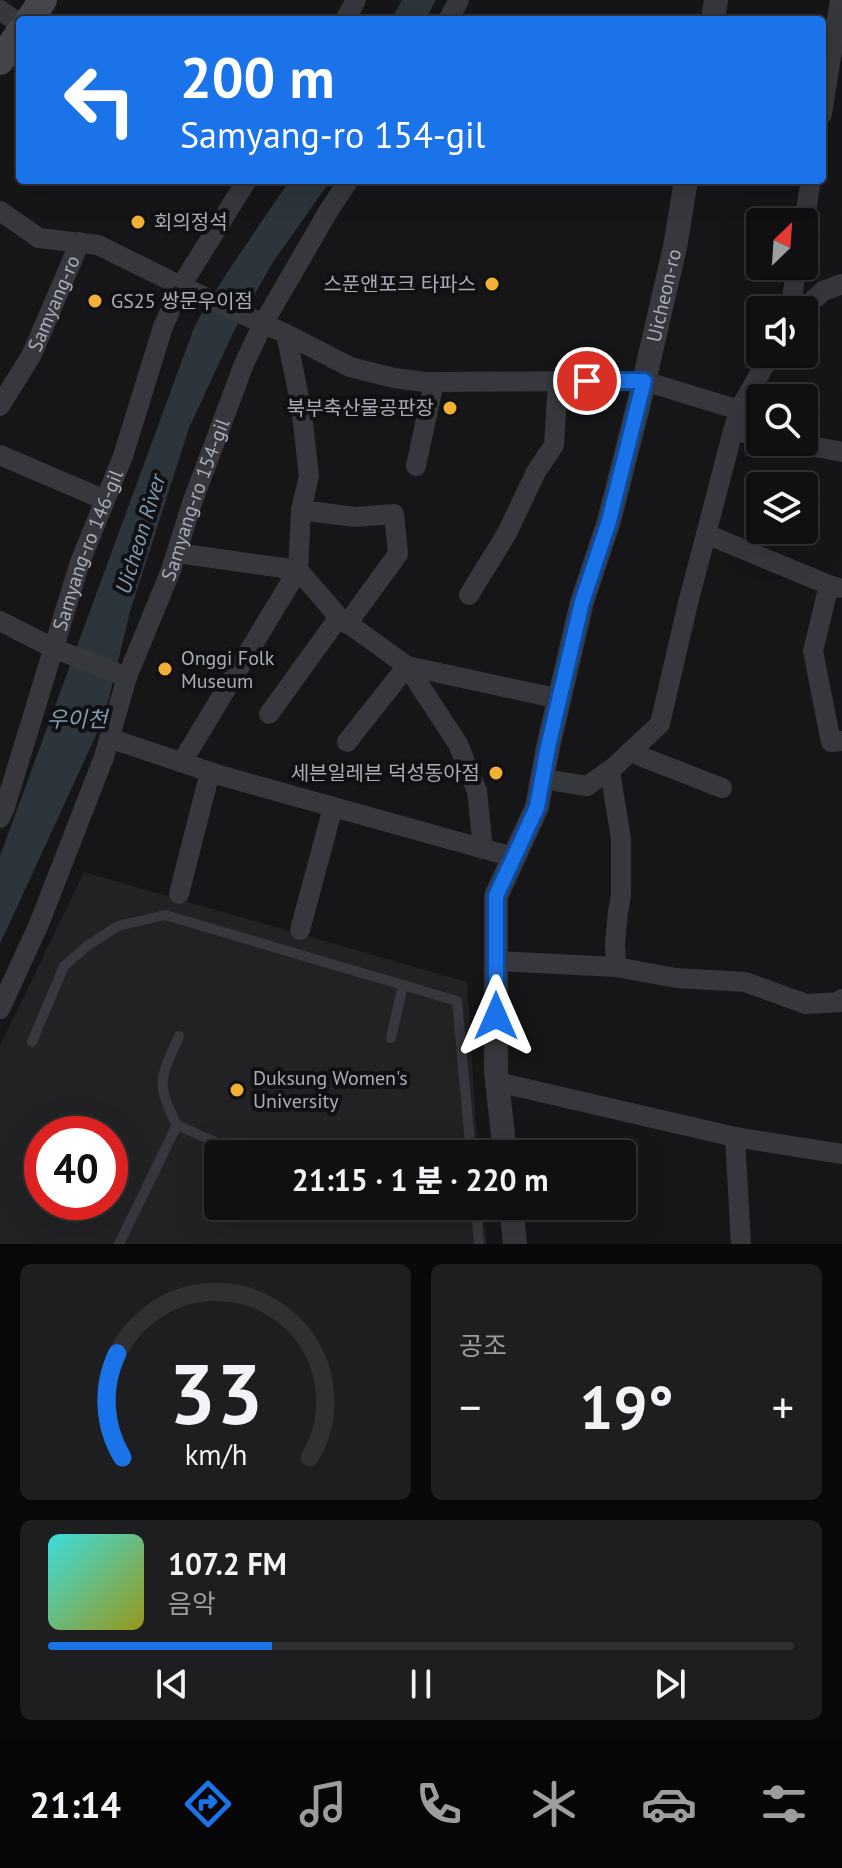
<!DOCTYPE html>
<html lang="ko">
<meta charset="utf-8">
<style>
body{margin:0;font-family:"PT Sans","Noto Sans KR",sans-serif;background:#1e1e20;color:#f1f3f6;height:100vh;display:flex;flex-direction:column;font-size:30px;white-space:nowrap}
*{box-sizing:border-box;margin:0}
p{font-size:26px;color:#9c9d9f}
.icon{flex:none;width:44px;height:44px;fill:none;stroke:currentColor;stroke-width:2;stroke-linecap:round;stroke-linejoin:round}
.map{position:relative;height:1244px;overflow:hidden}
.sheet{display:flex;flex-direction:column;gap:20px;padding:20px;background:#09090a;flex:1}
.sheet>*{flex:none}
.banner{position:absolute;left:16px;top:16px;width:810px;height:168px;border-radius:8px;box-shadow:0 8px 32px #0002,0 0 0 2px #303032;background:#1a73e8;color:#fff;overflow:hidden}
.needle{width:52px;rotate:25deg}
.controls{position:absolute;left:746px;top:208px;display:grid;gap:16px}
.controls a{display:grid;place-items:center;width:72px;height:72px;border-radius:8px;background:#101012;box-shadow:0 8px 32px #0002,0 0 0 2px #303032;font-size:40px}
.speed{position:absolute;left:24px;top:1116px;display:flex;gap:16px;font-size:40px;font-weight:700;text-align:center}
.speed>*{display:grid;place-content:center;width:104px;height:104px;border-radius:50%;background:#101012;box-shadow:0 8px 32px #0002,0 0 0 2px #303032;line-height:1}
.speed .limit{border:12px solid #d22;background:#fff;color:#111}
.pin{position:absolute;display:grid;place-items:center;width:68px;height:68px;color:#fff;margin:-34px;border:4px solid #fff;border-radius:50%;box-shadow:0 2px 8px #0007}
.me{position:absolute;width:88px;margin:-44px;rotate:0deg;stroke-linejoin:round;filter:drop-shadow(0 0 6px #0008)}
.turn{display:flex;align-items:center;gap:28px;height:168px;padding:0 32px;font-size:36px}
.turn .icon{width:104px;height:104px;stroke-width:2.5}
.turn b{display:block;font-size:56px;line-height:68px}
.big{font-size:60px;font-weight:800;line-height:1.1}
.sheet .tile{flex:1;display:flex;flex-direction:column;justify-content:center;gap:12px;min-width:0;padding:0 28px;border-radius:12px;background:#1e1e20}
.sheet .dial{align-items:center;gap:0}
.dial svg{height:208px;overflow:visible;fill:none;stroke:#303032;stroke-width:7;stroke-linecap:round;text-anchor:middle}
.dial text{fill:#f1f3f6;stroke:none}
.song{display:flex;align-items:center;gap:24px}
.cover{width:96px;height:96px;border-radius:12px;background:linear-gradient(135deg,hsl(180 70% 55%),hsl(60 70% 35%))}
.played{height:8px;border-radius:4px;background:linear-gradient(90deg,#1a73e8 30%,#303032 30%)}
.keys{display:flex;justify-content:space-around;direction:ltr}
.heat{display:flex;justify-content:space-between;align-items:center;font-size:44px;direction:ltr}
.sheet .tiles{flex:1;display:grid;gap:20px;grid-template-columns:1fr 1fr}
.tile:last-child{grid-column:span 2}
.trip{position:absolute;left:204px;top:1140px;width:432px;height:80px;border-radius:8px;background:#101012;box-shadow:0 8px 32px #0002,0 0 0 2px #303032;font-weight:800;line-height:80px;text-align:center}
.dock{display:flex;height:128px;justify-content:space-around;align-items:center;background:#060607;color:#9c9d9f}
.dock .icon{width:56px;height:56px}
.dock .active{color:#1a73e8}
.dock b{font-size:36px;color:#f1f3f6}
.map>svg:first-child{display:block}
.built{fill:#222225;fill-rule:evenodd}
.water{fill:#2c353c}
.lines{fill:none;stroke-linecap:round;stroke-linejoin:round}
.service{stroke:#37383d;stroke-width:10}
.minor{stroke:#37383d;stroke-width:20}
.tertiary{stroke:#37383d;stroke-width:24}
.secondary{stroke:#45474d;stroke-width:28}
.route-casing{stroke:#114b97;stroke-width:20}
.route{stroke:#1a73e8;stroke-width:14}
.poi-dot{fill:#f2b134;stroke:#111113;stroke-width:3}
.labels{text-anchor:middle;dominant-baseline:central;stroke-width:8;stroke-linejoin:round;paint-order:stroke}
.poi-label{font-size:20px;fill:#a8adb8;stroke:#111113;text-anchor:start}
.street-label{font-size:20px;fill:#a8adb8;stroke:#111113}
.water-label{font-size:22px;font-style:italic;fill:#7f9bb3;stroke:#111113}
</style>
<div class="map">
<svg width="842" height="1244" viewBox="0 0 842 1244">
<rect width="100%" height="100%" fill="#161618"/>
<path class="built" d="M84,872L467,982L478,1154H218V1206H483L487,1244H0V1046ZM42,1134H110V1202H42Z"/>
<g class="water">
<polygon points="402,0 436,0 425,20 391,20"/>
<polygon points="290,180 331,180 273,262 234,331 189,428 130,612 104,718 0,944 0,856 195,325 228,271"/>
</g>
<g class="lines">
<g class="service">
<polyline points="391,1038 403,985"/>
<polyline points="32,1042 64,966 87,946 118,926 165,915 457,1001 471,1154"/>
<polyline points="177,1125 243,1154"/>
<polyline points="476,1206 479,1244"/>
<path d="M119,1244L177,1125C154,1082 161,1078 179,1036"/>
</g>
<g class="minor">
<polyline points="0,10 20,24"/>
<polyline points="345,20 356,0"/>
<polyline points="448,20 459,0"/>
<polyline points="822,114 840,0"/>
<polyline points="0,211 39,238 98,245 181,286 286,334 350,367 394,378 425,382 644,381 739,410 771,354"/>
<polyline points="804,222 811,180"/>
<polyline points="790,310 797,266"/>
<polyline points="803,310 823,291 842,284"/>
<polyline points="286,334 301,406 309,476 301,510 298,570 339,617 407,666 560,699"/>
<path id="s1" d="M0,406L32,354L80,242"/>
<polyline points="737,418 733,431 760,436"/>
<polyline points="790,442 842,452"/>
<polyline points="0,455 105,500"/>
<polyline points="416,466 434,382"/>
<polyline points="301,510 355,517 394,514 398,554 347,624"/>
<polyline points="706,534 829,585 839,588"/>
<polyline points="177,553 298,570"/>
<polyline points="829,585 813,651 831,742 842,741"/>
<polyline points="469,595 507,533 536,472 554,445 558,381"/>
<polyline points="0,621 53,648 127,677"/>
<polyline points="269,714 339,617"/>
<polyline points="109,738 219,775 513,857"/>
<polyline points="347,742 407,666 458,744 477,791 483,849"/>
<polyline points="630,752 722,788"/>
<polyline points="182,762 298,570"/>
<polyline points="610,771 621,839 621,895 618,912 615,944 616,967"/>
<polyline points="542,779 587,786 613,768 660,724 688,603 733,431"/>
<path id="s2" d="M0,818L5,807L80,562L123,456L163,327L181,286L247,180"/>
<polyline points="179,894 210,772"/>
<polyline points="300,930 333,807"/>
<polyline points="496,961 616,967 676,978 745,982 806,1004 841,1002 842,999"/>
<path id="s3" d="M0,1009L39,924L104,757L127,677L171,570L192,503L244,364L263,324L329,210L349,180"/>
<polyline points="497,1082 735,1137 842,1154"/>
<polyline points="735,1137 741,1244"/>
</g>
<g class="tertiary">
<polyline points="713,20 716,0"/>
<path id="s4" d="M505,1154L496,1071V896L537,807L548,747L582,602L609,521L639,403L675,247L686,180"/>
<polyline points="511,1206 515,1244"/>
</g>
<g class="secondary">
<polyline points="29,20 43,0"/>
<polyline points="0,61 20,32"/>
</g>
</g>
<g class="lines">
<defs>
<polyline id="route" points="496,1016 496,896 537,807 548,747 582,602 609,521 644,381 587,381"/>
</defs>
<use href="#route" class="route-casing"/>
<use href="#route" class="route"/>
</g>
<g class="poi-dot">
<circle cx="138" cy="222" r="8"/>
<circle cx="492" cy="284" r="8"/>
<circle cx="95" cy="301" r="8"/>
<circle cx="450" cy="408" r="8"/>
<circle cx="165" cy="669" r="8"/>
<circle cx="496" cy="773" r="8"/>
<circle cx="237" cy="1090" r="8"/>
</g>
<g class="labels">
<g class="poi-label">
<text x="154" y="222">회의정석</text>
<text x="476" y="284" text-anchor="end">스푼앤포크 타파스</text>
<text x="111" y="301">GS25 쌍문우이점</text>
<text x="434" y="408" text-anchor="end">북부축산물공판장</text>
<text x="181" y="658">Onggi Folk<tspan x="181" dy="23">Museum</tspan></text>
<text x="480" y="773" text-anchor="end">세븐일레븐 덕성동아점</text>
<text x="253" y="1078">Duksung Women's<tspan x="253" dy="23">University</tspan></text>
</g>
<g class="street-label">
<text stroke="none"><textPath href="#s4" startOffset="884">Uicheon-ro</textPath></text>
<text stroke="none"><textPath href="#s1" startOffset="116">Samyang-ro</textPath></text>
<text stroke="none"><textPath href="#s3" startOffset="546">Samyang-ro 154-gil</textPath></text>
<text stroke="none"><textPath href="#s2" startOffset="282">Samyang-ro 146-gil</textPath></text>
</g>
<g class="water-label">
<text transform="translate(140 534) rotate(-73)">Uicheon River</text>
<text x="77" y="719">우이천</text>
</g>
</g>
</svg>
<div class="controls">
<a><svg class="needle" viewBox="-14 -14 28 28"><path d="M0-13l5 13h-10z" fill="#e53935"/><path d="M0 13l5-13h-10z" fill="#9c9d9f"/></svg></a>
<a><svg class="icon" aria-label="sound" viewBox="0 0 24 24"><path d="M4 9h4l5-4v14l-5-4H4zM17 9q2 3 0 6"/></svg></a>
<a><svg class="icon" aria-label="search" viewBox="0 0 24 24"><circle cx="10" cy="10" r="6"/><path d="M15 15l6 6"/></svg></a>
<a><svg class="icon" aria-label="layers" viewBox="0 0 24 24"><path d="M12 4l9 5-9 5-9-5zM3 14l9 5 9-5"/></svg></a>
</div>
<div class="speed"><div class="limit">40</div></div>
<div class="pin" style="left:587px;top:381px;background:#d93025"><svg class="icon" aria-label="arrive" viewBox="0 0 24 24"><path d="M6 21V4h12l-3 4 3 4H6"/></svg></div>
<svg class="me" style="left:496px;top:1016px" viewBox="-20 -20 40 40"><path d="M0-17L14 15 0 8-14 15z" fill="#1a73e8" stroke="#fff" stroke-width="4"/></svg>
<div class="trip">21:15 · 1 분 · 220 m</div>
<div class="banner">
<div class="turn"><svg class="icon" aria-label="left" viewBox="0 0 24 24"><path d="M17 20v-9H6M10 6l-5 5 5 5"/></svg><div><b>200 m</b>Samyang-ro 154-gil</div></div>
</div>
</div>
<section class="sheet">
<div class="tiles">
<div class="tile dial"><svg viewBox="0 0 100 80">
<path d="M14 69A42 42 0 1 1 86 69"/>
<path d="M14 69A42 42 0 0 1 12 29" stroke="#1a73e8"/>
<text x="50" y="56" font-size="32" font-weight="700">33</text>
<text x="50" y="72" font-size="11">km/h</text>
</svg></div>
<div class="tile"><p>공조</p>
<div class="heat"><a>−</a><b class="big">19°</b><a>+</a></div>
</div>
<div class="tile">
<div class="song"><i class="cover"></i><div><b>107.2 FM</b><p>음악</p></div></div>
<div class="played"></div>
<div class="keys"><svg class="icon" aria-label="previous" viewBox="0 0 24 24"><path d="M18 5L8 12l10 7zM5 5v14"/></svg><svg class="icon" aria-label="pause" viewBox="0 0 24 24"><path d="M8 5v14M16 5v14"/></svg><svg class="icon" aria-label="next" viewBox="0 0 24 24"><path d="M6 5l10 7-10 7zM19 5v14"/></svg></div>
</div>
</div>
</section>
<nav class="dock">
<b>21:14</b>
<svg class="icon active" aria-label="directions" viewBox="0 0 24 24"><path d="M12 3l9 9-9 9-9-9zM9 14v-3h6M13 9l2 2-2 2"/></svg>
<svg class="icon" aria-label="music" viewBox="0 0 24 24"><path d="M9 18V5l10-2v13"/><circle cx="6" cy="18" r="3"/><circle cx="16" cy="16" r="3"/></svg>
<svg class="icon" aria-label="phone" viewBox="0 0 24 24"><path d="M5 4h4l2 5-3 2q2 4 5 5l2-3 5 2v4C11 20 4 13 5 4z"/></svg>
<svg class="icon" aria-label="climate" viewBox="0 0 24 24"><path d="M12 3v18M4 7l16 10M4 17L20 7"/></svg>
<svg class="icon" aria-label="car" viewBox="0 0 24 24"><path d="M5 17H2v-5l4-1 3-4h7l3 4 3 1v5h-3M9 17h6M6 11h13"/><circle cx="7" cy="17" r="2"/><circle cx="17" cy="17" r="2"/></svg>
<svg class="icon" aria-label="filters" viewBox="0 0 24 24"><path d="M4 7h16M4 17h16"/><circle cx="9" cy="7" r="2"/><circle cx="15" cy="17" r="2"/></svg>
</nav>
